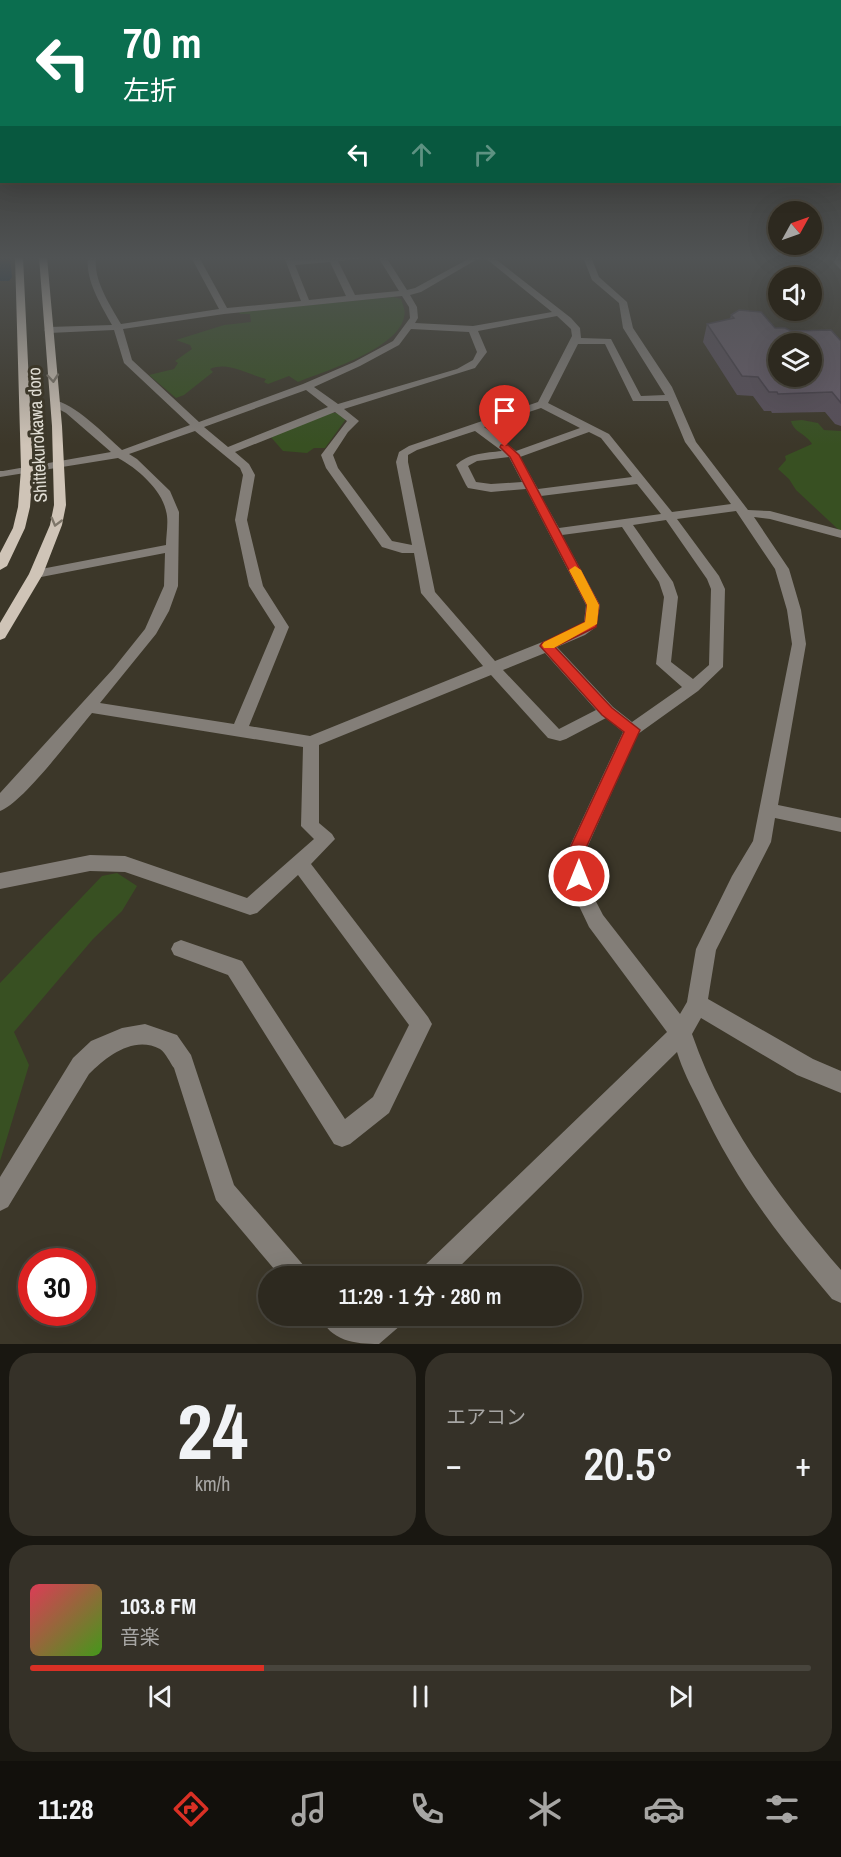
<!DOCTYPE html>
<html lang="ja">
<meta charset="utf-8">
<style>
body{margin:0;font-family:"Archivo Narrow","Noto Sans JP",sans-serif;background:#353128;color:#f1f3f6;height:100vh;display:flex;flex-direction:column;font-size:22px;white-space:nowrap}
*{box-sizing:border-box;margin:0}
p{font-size:20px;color:#a7a6a4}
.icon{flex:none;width:33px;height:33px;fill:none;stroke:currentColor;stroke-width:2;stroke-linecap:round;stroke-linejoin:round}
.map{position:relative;height:1344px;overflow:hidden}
.panel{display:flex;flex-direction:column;gap:9px;padding:9px;background:#191711;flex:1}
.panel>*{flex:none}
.banner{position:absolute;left:0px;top:0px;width:842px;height:183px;box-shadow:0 6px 24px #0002,0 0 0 2px #48453d;background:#0b6e4f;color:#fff;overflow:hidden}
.needle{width:39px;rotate:50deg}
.controls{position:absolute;left:768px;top:201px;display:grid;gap:12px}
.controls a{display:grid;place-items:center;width:54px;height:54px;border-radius:50%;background:#2d291f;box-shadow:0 6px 24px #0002,0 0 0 2px #48453d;font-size:30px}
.speed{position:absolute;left:18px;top:1248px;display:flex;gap:12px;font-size:30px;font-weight:700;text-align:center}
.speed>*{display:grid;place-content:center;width:78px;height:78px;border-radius:50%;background:#2d291f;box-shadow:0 6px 24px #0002,0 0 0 2px #48453d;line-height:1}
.speed .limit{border:9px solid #d22;background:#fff;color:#111}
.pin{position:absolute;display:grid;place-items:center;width:51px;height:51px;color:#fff;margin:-62px -26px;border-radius:50% 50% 50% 0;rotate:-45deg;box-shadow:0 0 6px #0007}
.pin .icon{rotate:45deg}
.me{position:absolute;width:66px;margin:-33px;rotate:0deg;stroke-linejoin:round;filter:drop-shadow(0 0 4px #0008)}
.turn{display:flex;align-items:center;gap:21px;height:126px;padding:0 24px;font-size:27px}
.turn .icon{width:78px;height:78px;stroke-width:2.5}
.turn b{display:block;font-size:42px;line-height:51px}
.lanes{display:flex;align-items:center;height:57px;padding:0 24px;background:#0003;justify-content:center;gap:30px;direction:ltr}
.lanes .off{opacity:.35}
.big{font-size:45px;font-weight:600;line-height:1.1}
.panel .tile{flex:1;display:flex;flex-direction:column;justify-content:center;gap:9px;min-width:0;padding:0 21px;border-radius:24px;background:#353128}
.panel .dial{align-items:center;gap:0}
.dial b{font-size:78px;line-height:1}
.song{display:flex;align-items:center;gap:18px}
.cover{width:72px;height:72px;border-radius:9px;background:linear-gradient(135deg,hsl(350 70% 55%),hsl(100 70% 35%))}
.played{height:6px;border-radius:3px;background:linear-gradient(90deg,#d93025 30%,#48453d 30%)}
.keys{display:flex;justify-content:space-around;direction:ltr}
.heat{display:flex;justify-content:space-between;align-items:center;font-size:33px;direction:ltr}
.panel .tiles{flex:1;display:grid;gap:9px;grid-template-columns:1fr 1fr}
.tile:last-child{grid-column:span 2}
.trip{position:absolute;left:258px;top:1266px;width:324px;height:60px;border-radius:30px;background:#2d291f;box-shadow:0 6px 24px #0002,0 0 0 2px #48453d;font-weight:600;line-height:60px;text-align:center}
.tab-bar{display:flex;height:96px;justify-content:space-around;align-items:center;background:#12100c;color:#a7a6a4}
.tab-bar .icon{width:42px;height:42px}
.tab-bar .active{color:#d93025}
.tab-bar b{font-size:27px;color:#f1f3f6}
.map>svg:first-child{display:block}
.green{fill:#385022}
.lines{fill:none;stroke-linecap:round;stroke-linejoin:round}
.river{fill:#0e2a3e;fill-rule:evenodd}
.minor{fill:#837e78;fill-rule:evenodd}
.major{fill:#cfc4b7;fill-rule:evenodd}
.wall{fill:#584f5a}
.building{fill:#665c69;stroke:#47404a;stroke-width:1.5;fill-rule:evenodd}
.oneway{stroke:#7e7669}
.route{fill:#d93025;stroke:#8d1f18;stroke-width:1.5}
.slow{fill:#f59e0b}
.labels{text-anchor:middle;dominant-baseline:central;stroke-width:6;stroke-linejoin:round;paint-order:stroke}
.far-street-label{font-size:18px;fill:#e0ddd4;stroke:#3c3729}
</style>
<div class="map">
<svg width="841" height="1344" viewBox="0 0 841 1344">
<rect width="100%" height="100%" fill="#3c3729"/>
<g class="green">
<path d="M393,297L401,299C403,305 406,311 404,317C398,349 325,371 298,382L289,376L268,384L264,382L266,379C248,375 229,361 210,369L213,372L184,395L176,398L149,375L174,369L178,363L175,361L192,349L190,345L176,340L224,325L251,322L250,314H240L239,312Z"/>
<polygon points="329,413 337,413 346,419 325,448 314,448 307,453 283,451 270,436"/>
<path d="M802,420L818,423L824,430L841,431V532L796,490L789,479L778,469L786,460L785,456L812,444C807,434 794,433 791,421Z"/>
<polygon points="117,873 137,886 122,911 93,939 14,1032 29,1065 0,1161 0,983 102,876"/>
</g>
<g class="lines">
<polygon class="river" points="0,257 10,257 12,277 9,281 0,281"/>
<g class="minor">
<path d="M88,257H96C93,280 110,305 121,324L219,309L191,257H199L227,308L301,301L284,257H292L293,260L364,257L360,259L338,261L355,295L399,291L378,257H386L407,290L415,288L472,257H481L421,292L410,295L417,307L418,318L415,323L473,326L552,312L484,257H493L571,318L580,328L581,338L611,339L641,396L665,395L623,328L619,303L592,280L583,257H591L599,277L627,302L633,328L672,387L696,442L748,510L770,511L841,530V538L770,519L754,517L789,569L801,610L806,644L778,805L841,818V832L775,818L771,842L716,950L708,999L813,1059L841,1071V1093L797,1075L701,1018L692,1034C723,1124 780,1199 841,1270V1303L832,1299C777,1234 735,1180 699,1102C691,1086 682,1069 677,1052L450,1276H419L423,1267L667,1032L589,927L571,889L569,848L623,732L606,718L566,739L560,741L548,738L491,675L319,745V823L332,834L335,839L311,864L428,1017L432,1024L389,1113L350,1144L342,1147L334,1144L228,975L174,955L171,949L174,943L181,940L242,961L345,1119L373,1097L409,1025L298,875L257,913L250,915L125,872L90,871L0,889V873L90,855L125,856L247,898L314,839L301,826L303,747L92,713C74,734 23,803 0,811V793L113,669L145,629L164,586L165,553L36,578L29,574L36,570L166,545C166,535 169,521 166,511C162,490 137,468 118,458L0,477V471H3L111,452L66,413L51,405V401C70,398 107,437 122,450L190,425L124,363L114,330L49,333L44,330L49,327L112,325C101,305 85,280 88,257ZM330,262L346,296L309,300L295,265ZM402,296L409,307L410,318L393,341L354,362L303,384L199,422L132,360L123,329L224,314ZM557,316L571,329L572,336L538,402L409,446L399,452L396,462L412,545L392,541L338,468L333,455L348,432L359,421L344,409L475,368L487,352L478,331ZM411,329L469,332L477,352L473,360L457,369L338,404L314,387L360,366L399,345ZM578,344H605L633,401H668L685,442L731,504L672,512L609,434L548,403ZM306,390L328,407L228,447L204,427ZM541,408L580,428L516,451L484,427ZM335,412L347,421L321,455L326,468L382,547L402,553H414L421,593L483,666L310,736L249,726L289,627L263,586L247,520L255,475L249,464L235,452ZM195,431L240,468L243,475L235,520L249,586L275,627L234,724L100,703L156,634L169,611L178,586L179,512L170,491L137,459L129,454ZM475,431L502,451C485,453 469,453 456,465L466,485L468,488L491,492L526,489L586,605L584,622L575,629L495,661L435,592L408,462V455L417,450ZM589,432L601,438L632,477L538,489L520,457ZM509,457L522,482L491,484L476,482L468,466L477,461ZM637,484L661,514L559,528L541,496ZM736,511L775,569L787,610L792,644L753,841L732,876L696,949L687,1002L680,1014L603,915L589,888L587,848L638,734L698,691L723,667L725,589L719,576L677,519ZM666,520L707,579L711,589L709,665L693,679L671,662L678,597L673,582L633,525ZM622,527L659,582L664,597L656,664L682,687L632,722L613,707L557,647L585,635L596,627L600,605L562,535ZM545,653L596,710L559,729L503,670Z"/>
<polygon points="829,257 837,257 841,262 841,270"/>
<path d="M145,1024L177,1035L191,1055L234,1185L305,1267L308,1276H280L216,1200L174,1068C170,1063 166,1053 160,1049C134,1035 107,1056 89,1074L8,1207L0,1211V1177L73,1058L91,1041L122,1028Z"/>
<path d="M320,1316H353L370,1319L373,1316H405L401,1325L379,1344C355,1344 330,1341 320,1316Z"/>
</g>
<g class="major">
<polygon points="15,257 23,257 33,469 30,507 25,528 7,566 0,570 0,553 13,528 18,507 21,469"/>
<polygon points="39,257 47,257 62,426 66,505 62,525 43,574 5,638 0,640 0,623 29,574 50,525 54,505 52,426"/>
</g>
</g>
<polygon class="wall" points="731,315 775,328 841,341 841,426 835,424 825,412 772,413 771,411 764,411 753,396 737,395 703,342 707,324 730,319"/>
<path class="building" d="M739,310L761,312L775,328H785L791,331L831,330L841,341V403L832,392L778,394L777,392H769L758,377L742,376L707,324L734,318L731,315ZM778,344H812V376H778Z"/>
<defs><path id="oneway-chevron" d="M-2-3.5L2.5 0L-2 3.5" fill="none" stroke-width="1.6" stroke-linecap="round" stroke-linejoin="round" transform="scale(1.5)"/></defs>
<g class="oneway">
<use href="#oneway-chevron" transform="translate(53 378) rotate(85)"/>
<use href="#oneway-chevron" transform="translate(56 522) rotate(105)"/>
</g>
<linearGradient id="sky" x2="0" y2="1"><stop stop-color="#211e17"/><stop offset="0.58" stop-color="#505354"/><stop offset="1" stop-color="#505354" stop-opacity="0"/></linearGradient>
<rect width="841" height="445" fill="url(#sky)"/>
<polygon class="route" points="501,445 508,445 519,455 599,605 596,627 555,647 612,708 640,730 586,848 587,876 585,881 579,883 573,881 570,876 570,848 624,732 602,715 540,646 542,643 585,622 587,605 510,457 500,447"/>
<polygon class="slow" points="575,566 581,570 599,605 597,624 554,648 544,648 542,645 544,642 585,622 587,605 569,570"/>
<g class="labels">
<g class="far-street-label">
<text transform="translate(37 435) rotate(-93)">Shittekurokawa doro</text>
</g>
</g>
</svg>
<div class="controls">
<a><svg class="needle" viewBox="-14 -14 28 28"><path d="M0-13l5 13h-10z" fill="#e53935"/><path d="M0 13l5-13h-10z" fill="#a7a6a4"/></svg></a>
<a><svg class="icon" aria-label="sound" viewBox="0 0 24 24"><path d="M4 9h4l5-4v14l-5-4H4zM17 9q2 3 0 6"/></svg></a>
<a><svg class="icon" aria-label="layers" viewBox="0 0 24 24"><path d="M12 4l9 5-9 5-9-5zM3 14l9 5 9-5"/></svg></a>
</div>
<div class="speed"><div class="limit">30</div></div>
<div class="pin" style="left:505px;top:447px;background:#d93025"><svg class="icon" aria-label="arrive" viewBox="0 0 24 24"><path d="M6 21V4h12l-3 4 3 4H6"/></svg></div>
<svg class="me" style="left:579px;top:876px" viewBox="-20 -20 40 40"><circle r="17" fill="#d93025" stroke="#fff" stroke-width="3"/><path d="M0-11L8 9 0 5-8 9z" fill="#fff"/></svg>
<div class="trip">11:29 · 1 分 · 280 m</div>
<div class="banner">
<div class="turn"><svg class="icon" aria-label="left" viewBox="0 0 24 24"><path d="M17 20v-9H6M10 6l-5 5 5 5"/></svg><div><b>70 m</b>左折</div></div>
<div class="lanes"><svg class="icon" aria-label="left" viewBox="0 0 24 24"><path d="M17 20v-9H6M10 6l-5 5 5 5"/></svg><svg class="icon off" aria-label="ahead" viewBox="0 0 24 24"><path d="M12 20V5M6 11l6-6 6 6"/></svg><svg class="icon off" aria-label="right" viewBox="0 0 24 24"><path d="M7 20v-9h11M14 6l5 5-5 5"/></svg></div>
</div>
</div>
<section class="panel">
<div class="tiles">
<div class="tile dial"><b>24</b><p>km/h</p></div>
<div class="tile"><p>エアコン</p>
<div class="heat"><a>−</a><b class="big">20.5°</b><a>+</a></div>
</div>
<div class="tile">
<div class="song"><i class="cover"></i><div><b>103.8 FM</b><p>音楽</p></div></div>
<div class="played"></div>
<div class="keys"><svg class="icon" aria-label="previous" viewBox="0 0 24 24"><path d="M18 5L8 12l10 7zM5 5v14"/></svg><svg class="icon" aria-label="pause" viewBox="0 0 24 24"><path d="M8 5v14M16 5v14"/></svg><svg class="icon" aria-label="next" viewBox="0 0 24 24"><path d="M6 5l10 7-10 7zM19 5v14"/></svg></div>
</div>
</div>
</section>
<nav class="tab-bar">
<b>11:28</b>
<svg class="icon active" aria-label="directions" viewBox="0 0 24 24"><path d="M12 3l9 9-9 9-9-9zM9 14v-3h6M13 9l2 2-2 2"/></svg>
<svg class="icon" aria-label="music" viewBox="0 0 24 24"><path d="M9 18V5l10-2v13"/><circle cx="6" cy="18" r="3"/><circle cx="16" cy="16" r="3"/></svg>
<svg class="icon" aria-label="phone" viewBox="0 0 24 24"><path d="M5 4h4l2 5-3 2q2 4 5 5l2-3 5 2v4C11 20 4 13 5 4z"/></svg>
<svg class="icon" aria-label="climate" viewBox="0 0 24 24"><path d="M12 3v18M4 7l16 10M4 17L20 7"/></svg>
<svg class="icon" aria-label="car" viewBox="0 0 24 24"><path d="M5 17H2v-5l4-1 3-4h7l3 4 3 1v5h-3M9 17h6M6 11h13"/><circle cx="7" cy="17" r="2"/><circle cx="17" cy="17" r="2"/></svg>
<svg class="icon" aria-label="filters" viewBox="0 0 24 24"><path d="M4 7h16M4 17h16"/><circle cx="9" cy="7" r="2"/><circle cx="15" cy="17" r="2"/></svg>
</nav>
